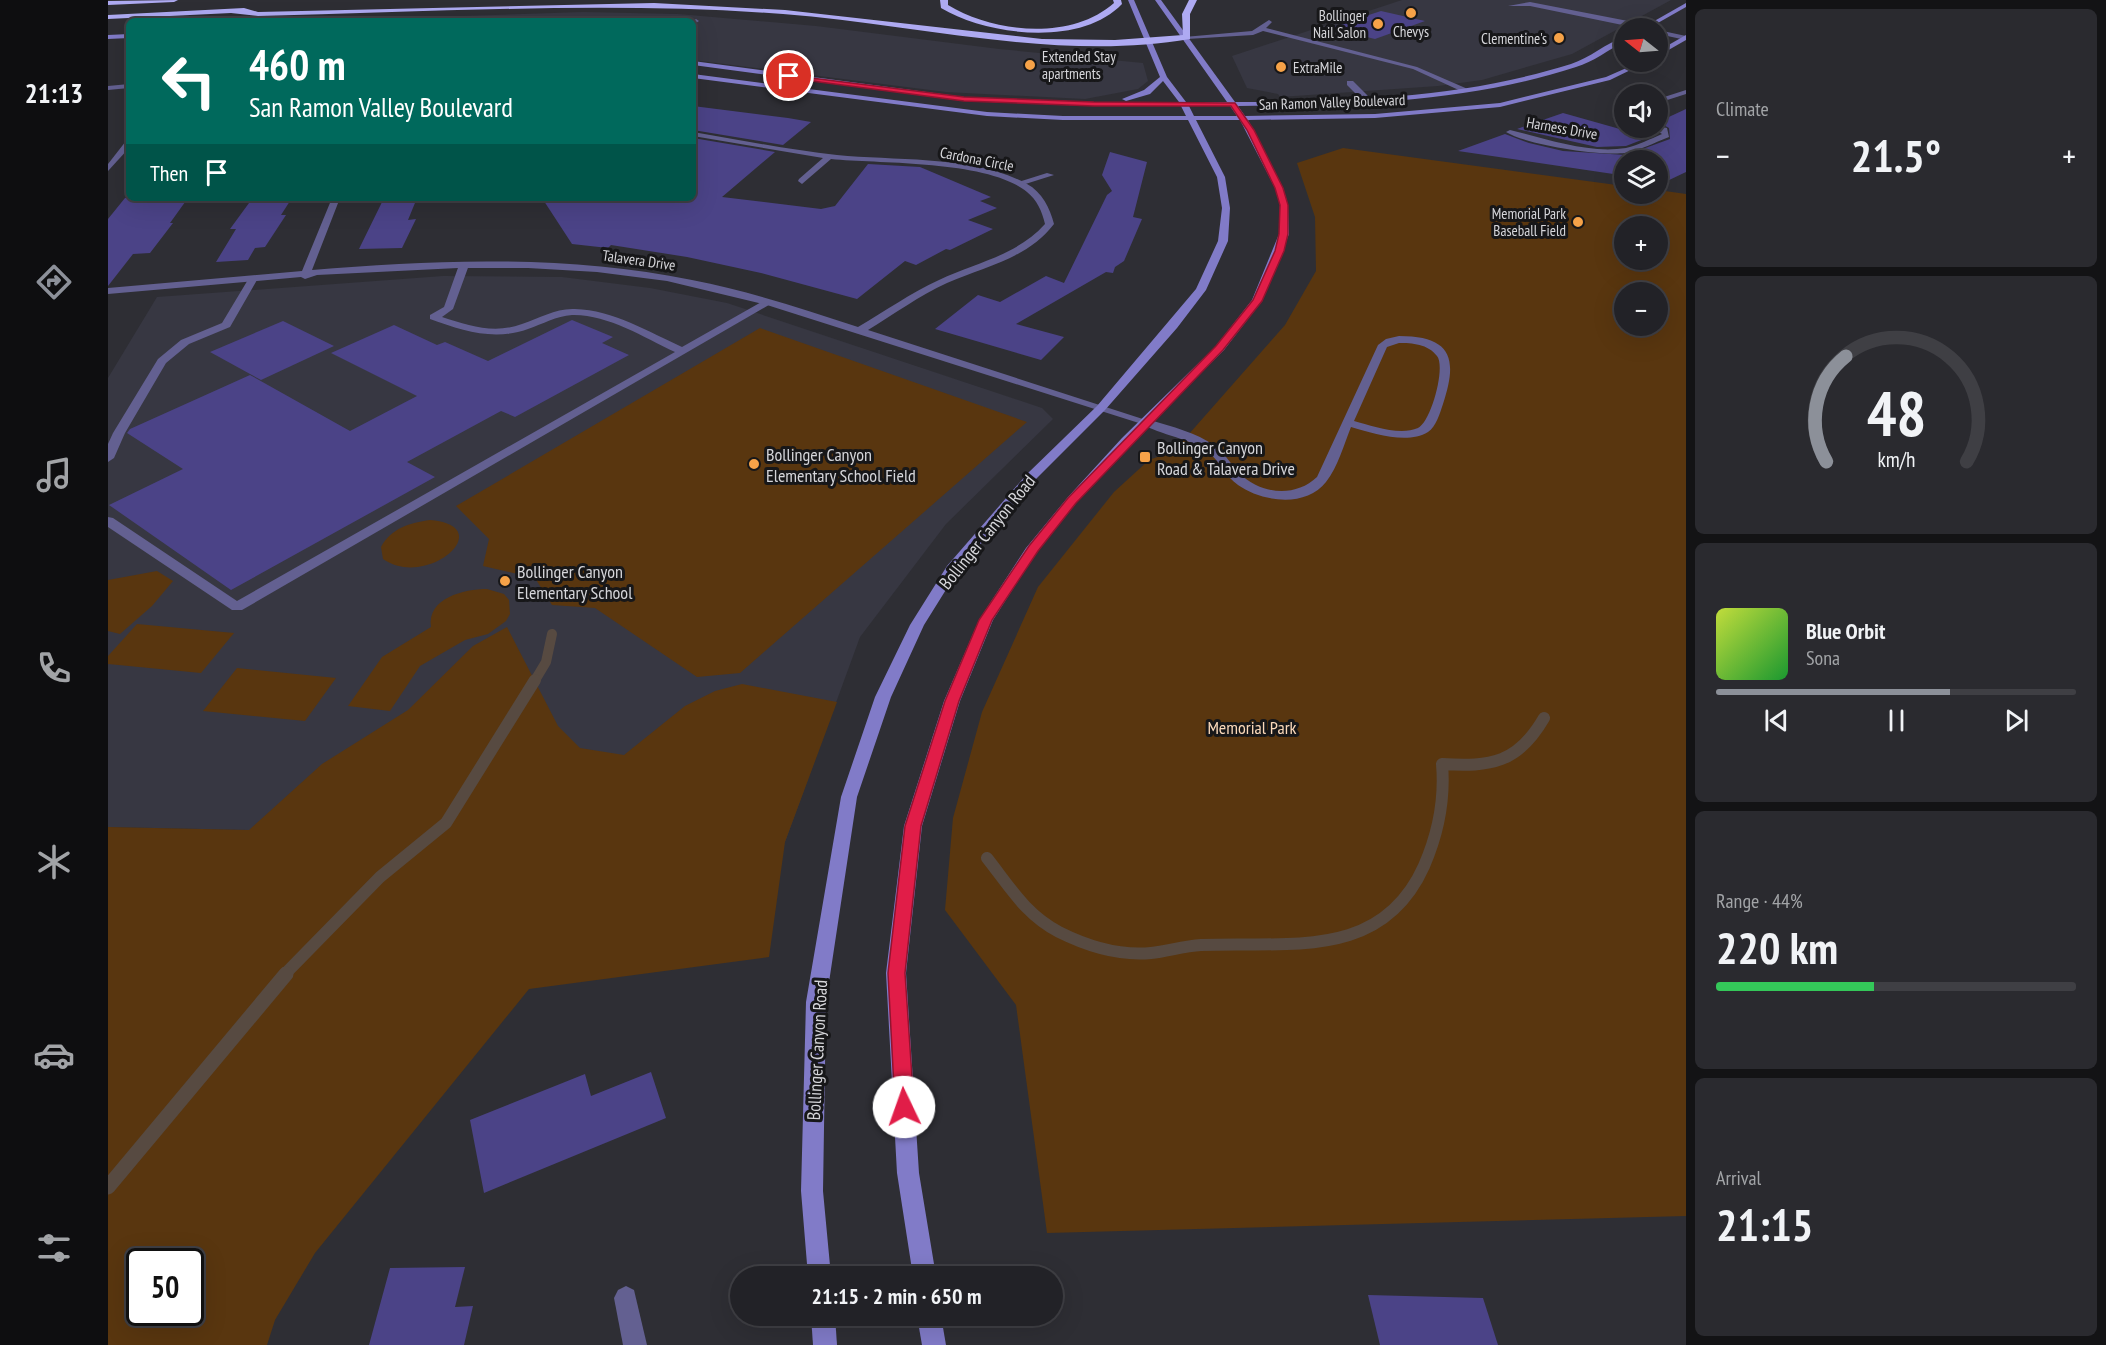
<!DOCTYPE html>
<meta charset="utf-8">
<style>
body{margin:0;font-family:"PT Sans Narrow",sans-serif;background:#2a2a2f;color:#f1f3f6;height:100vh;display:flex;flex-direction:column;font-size:22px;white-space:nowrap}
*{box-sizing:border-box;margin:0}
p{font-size:20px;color:#a2a4a7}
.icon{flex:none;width:33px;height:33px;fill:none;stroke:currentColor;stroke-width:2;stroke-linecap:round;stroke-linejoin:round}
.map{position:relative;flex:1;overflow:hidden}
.drawer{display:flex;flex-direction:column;gap:9px;padding:9px;background:#131315;width:420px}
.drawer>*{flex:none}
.banner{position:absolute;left:18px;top:18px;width:570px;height:183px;border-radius:9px;box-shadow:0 6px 24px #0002,0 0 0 2px #3f3f44;background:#00695c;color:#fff;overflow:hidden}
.needle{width:39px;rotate:287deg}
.tools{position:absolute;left:1506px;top:18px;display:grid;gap:12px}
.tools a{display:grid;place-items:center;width:54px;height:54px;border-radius:50%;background:#222227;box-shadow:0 6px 24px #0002,0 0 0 2px #3f3f44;font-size:30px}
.speed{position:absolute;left:18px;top:1248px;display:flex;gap:12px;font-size:30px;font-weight:700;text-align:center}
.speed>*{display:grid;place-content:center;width:78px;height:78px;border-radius:50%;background:#222227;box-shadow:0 6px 24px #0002,0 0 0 2px #3f3f44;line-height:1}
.speed .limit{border:3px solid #111;border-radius:9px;background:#fff;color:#111}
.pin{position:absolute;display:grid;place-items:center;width:51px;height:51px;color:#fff;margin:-26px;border:3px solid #fff;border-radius:50%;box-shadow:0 2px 6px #0007}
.me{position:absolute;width:66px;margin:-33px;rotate:357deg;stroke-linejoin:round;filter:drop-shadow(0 0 4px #0008)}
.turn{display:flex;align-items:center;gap:21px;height:126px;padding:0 24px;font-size:27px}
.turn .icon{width:78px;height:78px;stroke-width:2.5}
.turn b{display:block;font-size:42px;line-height:51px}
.then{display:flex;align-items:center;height:57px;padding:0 24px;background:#0003;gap:12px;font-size:22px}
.big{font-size:45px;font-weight:600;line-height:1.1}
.drawer .widget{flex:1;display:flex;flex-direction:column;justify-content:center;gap:9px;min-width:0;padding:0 21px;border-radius:9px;background:#2a2a2f}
.drawer .dial{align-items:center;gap:0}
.dial svg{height:156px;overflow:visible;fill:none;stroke:#3f3f44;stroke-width:7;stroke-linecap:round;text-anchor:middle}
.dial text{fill:#f1f3f6;stroke:none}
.song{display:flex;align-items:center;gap:18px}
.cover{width:72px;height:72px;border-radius:9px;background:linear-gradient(135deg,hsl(70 70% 55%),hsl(130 70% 35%))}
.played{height:6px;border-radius:3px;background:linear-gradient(90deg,#8c9099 65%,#3f3f44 65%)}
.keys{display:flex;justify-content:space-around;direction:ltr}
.heat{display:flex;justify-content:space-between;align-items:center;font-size:33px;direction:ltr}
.charge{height:9px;border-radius:4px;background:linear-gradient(90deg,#34c759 44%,#3f3f44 0)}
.trip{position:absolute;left:622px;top:1266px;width:333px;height:60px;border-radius:30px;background:#222227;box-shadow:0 6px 24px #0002,0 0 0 2px #3f3f44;font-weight:600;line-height:60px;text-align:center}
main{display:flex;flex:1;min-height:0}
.tab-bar{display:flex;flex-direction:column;width:108px;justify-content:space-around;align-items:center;background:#0e0e10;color:#a2a4a7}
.tab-bar .icon{width:42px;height:42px}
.tab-bar .active{color:#8c9099}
.tab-bar b{font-size:27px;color:#f1f3f6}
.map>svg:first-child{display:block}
.built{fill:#373742}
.green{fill:#59360f;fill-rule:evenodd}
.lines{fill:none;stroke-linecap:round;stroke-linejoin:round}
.stream-far2{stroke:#574a41;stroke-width:10}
.stream-far1{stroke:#574a41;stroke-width:12}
.stream{stroke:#574a41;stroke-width:15}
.building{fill:#4b4387}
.service{fill:#636091;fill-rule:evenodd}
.minor{fill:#636091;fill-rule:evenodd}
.secondary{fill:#817bc8;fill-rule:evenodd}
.motorway{fill:#aeaaf2;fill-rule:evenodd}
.route{fill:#e11d48;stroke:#92132f;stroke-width:1.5}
.poi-dot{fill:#f6a248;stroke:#171719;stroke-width:2}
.labels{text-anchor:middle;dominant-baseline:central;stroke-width:6;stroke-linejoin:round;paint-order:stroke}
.far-poi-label{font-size:15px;fill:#d6d6da;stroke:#171719;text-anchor:end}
.far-street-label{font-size:15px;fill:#d6d6da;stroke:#171719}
.poi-label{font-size:18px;fill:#d6d6da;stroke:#171719;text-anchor:start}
.street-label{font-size:18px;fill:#d6d6da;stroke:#171719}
.park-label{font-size:18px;fill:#fbd9ba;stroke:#171719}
</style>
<main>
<nav class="tab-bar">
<b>21:13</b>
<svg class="icon active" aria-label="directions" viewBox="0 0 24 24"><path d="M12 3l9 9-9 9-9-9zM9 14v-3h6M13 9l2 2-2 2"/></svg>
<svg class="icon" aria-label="music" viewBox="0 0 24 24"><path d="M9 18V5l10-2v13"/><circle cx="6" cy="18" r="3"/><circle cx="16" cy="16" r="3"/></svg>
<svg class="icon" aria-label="phone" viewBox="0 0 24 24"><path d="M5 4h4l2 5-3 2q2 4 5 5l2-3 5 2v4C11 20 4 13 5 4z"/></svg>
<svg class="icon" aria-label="climate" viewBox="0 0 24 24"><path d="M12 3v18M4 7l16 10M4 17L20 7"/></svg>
<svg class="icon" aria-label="car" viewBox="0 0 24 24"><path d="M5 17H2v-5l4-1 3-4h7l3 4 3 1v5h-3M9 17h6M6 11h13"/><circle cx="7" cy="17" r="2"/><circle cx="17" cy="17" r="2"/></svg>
<svg class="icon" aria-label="filters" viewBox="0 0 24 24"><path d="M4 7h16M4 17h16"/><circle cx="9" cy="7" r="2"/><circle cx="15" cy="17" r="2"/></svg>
</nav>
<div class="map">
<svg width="1578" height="1345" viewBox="0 0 1578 1345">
<rect width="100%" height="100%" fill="#2e2e34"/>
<g class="built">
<polygon points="1294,0 1563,0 1464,54 1374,80 1330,86 1172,97 1170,94 1139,88 1124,56"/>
<polygon points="475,12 570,14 708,26 891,49 1035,63 1040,81 1030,89 977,99 838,92 585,60 585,21 320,21 322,17"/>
<polygon points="335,276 454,277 542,288 619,303 934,408 945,419 838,524 752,637 677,842 0,827 0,378 49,297"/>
</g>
<g class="green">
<path d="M1235,148L1516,186V194H1550V190L1578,194V1216L939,1233L908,1005L837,910L845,818L874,712L930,587L1006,492L1041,460L1066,451L1177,325L1208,271L1207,217L1189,163ZM1516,226H1550V260H1516ZM1516,292H1550V326H1516Z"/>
<polygon points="652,328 919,422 632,673 589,677 487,608 444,605 427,578 375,566 381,539 348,506"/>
<path d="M322,520C392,526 319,590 275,559L273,547C283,528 302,523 322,520Z"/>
<polygon points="49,571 65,581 44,606 12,634 0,631 0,580"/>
<path d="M379,589L396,594L401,600L402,614L398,621L380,634L357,640L312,666L282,711L240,706L274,657L323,627C319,598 356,589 379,589Z"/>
<polygon points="29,624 126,633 93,673 0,664 0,656"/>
<path d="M399,627L450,726L472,748L516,755L577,706L607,691L634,684L729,702L677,842L661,957L421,989L207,1253L167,1320L159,1345H0V827L141,830L214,764L300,710L365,646ZM32,1262H82V1312H32Z"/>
<polygon points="129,668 228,678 197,721 95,711"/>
</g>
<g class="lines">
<polyline class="stream-far2" points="426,682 438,662 444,634"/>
<g class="stream-far1">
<path d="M879,858C902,887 917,914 951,932C979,946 1012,956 1043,953C1060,951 1076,946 1093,945C1179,941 1273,962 1316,866C1330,834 1337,799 1334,764C1383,767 1410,763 1436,718"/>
<polyline points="176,975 272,877 338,823 427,680"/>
</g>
<polyline class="stream" points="0,1187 178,974"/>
</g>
<g class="building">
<polygon points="1273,11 1317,21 1267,39 1221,28"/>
<polygon points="585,106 680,118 703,122 675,145 585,130"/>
<polygon points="1578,109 1578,172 1557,182 1550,179 1550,160 1516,160 1516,169 1512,167 1512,175 1350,151 1397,134 1421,143 1455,151 1518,155 1562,139 1561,128 1550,122"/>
<polygon points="1455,113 1526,133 1543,128 1549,134 1518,146 1489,147 1409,129"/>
<polygon points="585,138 667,152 614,197 713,209 727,206 760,164 812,167 883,197 872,201 889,208 860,220 885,229 842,250 838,249 808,265 797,261 749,299 653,273 579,257 503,245 500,248 464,244 434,198 585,198"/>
<polygon points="1002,152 1039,162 1025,217 1034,219 1016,261 1007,267 1005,273 998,272 908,324 956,337 933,360 827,329 870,295 892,302 938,276 956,283 999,195 1004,191 994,175"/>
<polygon points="17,198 80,198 62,223 65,223 42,253 25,254 0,286 0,219"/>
<polygon points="276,198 309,198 300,220 308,219 294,248 251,249"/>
<polygon points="182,201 173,215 178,215 157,247 147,248 140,260 108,262 128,229 122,229 141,203"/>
<polygon points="464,320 505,337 494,343 521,355 407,417 393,411 299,462 327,477 123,590 1,505 75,469 19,433 22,429 142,375 242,431 309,396 223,353 286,325 329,345 337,342 380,361"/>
<polygon points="175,321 226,346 153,380 102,352"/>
<polygon points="543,1072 558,1118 376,1193 362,1120 477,1074 483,1096"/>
<polygon points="357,1267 347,1307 365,1306 356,1345 261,1345 282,1268"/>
<polygon points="1260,1295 1375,1298 1390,1345 1272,1345"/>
</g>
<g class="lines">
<g class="service">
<polygon points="1422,2 1520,21 1537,28 1529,28 1422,6 1400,6"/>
<polygon points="348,19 368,21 345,21"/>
<polygon points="588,19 591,21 585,25 584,21"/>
<polygon points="1161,20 1164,22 1158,28 1309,67 1362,90 1355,92 1305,69 1155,31 1145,35 1079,39 1076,37 1144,31"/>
<polygon points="1239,81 1245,81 1263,99 1263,103 1257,103 1239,85"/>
<polygon points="939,173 946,175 911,186 907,183"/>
<path d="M356,262L361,265L345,309L334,317C361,326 387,334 414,324C432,318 448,308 467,309C505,310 541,332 574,347L657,300L666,302L134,610H124L0,527V517L5,518L129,601L567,352C535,337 499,314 464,315C448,316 435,324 420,329C386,341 355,331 322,319V315L336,307L351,265Z"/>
<polygon points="141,278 149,280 122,327 81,344 58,363 17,433 6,458 0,462 0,444 5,433 50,359 73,340 114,323"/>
<path d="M1291,336C1344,336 1350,359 1335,404C1332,413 1328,427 1320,432C1299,445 1265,433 1243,427C1236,444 1230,467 1218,482C1198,508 1154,502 1130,485C1117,476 1111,460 1099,451C1081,438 1044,433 1032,422L1038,419L1042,420C1064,427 1088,432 1107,446C1118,454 1123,465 1132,474C1153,494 1187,498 1209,477L1270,345L1278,339ZM1291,343C1304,343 1320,344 1329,356C1338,367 1323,422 1310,428C1292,436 1264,426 1246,421L1279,347Z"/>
</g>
<g class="minor">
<polygon points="1550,30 1578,36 1578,40 1550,34"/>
<polygon points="21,84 21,88 0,90 0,86"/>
<polygon points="1578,90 1578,94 1550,103 1550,99"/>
<path d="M1550,126L1559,128L1561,137C1546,143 1532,150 1517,153C1491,156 1419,145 1398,132L1402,130C1439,139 1480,154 1518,148C1531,145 1542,139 1554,134L1545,128Z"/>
<path d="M585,132C633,140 681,150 729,155C788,161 866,155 919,184C934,192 942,208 946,224C919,259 878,266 839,283C811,296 786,314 760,330L1044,422L1038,425L1034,424L659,305L559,281L489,272L420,268H350L209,275L197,279L193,277L0,294V288L194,271L224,198H232L204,270C330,259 460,255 584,280C641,291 695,309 750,327C777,311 803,293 831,280C869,262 908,256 937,224C934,211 929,200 919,192C880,160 774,164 723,159L694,184L690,181L691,179L715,158L585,136Z"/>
<polygon points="18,141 21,141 21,148 0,171 0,164"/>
<polygon points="518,1286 526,1290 539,1345 515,1345 506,1298 510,1290"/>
</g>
<g class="secondary">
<path d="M1020,0H1026L1059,77L1078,102H1119L1047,0H1053L1127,102C1239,102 1355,98 1463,64C1482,58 1498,43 1516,37V41C1501,50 1485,62 1468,67C1360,102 1243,106 1130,106L1137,116L1267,114L1392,103L1498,77L1532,62H1539L1502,80L1392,107L1267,118L1140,120L1175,188L1180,205L1181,234L1154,301L1116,350L1022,444L968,503L930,550L885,620L852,701L814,826L798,973L811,1173L828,1276H805L789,1173L778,973L796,826L836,701L871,620L918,548L960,497L1014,438L1108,346L1144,300L1171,234L1172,205L1167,188L1132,120H1088L1117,177L1122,208L1120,241L1098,290L1069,328L997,410L927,480L849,572L816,625L783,697L749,797L718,1002L715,1191L723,1276H700L693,1191L698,1002L733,797L767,697L802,625L839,566L919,474L989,406L1088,289L1110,241L1114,208L1109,177L1080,120H955L879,116L585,78V74L879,112L955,116H1078L1073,106H986L856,101L585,65V61L856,97L986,102H1071L1055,81L1042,94L1018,101L1014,99L1036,90L1052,77ZM1081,106H1122L1129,116H1086Z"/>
<polygon points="1578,3 1578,7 1541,28 1534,28"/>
<polygon points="21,34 21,38 0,39 0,35"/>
<polygon points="1578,35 1578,40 1550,56 1550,51"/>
<polygon points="703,1316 727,1316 729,1345 705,1345"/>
<polygon points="809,1316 833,1316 838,1345 814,1345"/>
</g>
<g class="motorway">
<polygon points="70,0 66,2 0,5 0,1"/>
<path d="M832,0H840V5C886,33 963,41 1006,3L1005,0H1013L1014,4C973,47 880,36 833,8Z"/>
<path d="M1081,0H1089L1082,14V39C951,62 806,24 675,14C501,1 325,12 150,16L123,13L0,19V15L136,8L150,12L546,3L677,10L934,39L1007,40L1075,35L1074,14Z"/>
</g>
</g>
<polygon class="route" points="679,75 856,97 986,102 1127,103 1146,130 1175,188 1180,205 1180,234 1176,251 1154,301 1115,350 968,503 930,551 884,620 851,701 813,826 797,973 806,1107 803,1113 796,1116 789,1113 787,1107 780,973 797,826 837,701 871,620 921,546 960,498 1108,346 1145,300 1167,251 1171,234 1172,205 1167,188 1139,130 1123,106 986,106 856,101 681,78"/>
<g class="poi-dot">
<circle cx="1303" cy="13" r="6"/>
<circle cx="1270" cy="24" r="6"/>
<circle cx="1451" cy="38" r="6"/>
<circle cx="922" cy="65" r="6"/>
<circle cx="1173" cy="67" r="6"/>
<circle cx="1470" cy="222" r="6"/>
<rect x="1031" y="451" width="12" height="12" rx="3"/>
<circle cx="646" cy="464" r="6"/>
<circle cx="397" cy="581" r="6"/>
</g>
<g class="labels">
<g class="far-poi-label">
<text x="1258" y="15">Bollinger<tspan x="1258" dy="17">Nail Salon</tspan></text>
<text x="1303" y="31" text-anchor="middle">Chevys</text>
<text x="1439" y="38">Clementine's</text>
<text x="934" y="56" text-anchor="start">Extended Stay<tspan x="934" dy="17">apartments</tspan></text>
<text x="1185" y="67" text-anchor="start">ExtraMile</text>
<text x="1458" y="213">Memorial Park<tspan x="1458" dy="17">Baseball Field</tspan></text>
</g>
<g class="far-street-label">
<text transform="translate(1224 102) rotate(-2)">San Ramon Valley Boulevard</text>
<text transform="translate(1454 128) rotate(10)">Harness Drive</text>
<text transform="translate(869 159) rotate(11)">Cardona Circle</text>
<text transform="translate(531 260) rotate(8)">Talavera Drive</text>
</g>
<g class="poi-label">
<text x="1049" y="447">Bollinger Canyon<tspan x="1049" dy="21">Road &amp; Talavera Drive</tspan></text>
<text x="658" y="454">Bollinger Canyon<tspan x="658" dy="21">Elementary School Field</tspan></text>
<text x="409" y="571">Bollinger Canyon<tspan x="409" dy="21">Elementary School</tspan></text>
</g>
<g class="street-label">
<text transform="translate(879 532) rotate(-51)">Bollinger Canyon Road</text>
<text transform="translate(709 1050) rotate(-87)">Bollinger Canyon Road</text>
</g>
<g class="park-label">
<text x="1144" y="727">Memorial Park</text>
</g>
</g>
</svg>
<div class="tools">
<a><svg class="needle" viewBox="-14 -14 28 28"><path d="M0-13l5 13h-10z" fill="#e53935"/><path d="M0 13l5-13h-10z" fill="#a2a4a7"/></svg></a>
<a><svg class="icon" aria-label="sound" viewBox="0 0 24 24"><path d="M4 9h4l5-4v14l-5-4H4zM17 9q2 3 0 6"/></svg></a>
<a><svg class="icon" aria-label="layers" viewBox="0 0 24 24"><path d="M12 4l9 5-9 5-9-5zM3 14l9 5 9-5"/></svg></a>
<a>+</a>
<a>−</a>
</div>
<div class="speed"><div class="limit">50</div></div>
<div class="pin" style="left:681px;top:76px;background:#d93025"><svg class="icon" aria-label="arrive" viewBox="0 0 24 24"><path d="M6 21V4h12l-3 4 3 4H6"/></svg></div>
<svg class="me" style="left:796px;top:1107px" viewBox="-20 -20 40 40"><circle r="19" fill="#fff"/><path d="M0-13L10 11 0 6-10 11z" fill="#e11d48"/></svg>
<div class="trip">21:15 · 2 min · 650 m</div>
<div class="banner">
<div class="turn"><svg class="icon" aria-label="left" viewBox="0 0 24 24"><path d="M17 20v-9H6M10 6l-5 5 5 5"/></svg><div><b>460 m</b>San Ramon Valley Boulevard</div></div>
<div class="then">Then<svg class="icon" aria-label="arrive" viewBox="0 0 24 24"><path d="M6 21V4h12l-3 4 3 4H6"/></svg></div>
</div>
</div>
<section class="drawer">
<div class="widget"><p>Climate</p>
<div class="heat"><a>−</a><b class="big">21.5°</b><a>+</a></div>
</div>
<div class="widget dial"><svg viewBox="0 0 100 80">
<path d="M14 69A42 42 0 1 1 86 69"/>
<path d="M14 69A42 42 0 0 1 24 15" stroke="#8c9099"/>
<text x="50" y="56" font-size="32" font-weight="700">48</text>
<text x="50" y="72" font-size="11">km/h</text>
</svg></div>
<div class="widget">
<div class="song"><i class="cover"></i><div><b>Blue Orbit</b><p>Sona</p></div></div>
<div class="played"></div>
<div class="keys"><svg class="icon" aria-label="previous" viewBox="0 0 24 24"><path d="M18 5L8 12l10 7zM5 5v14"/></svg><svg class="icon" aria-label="pause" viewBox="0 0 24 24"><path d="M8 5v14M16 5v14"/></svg><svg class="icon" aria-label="next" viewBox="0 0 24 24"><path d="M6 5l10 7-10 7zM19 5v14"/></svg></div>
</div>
<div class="widget"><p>Range · 44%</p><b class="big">220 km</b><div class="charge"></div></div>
<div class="widget"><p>Arrival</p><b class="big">21:15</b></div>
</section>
</main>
